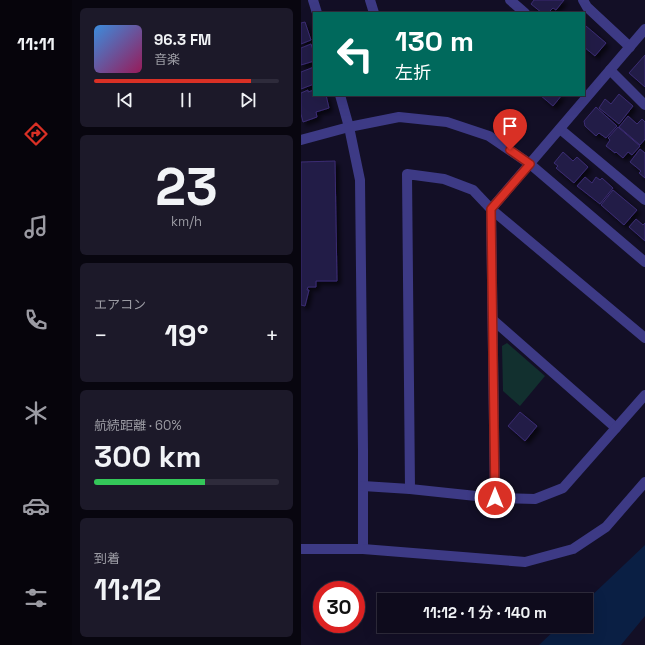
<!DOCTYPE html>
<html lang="ja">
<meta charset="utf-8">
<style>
body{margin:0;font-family:"Space Grotesk","Noto Sans JP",sans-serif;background:#1c1929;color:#f1f3f6;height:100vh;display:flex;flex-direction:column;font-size:15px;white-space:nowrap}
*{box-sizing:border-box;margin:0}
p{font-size:13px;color:#9b9ba3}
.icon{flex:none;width:22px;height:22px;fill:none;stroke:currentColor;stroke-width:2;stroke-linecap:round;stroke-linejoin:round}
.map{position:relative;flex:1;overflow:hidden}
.details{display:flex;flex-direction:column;gap:8px;padding:8px;background:#08060f;width:229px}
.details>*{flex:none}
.top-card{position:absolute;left:12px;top:12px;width:272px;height:84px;border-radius:0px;box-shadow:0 4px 16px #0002,0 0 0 1px #2e2b3b;background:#00695c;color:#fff;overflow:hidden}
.speed{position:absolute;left:12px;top:581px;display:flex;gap:8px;font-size:20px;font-weight:700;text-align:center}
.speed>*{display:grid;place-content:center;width:52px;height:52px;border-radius:50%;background:#0e0b1c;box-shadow:0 4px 16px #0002,0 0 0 1px #2e2b3b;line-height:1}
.speed .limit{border:6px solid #d22;background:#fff;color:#111}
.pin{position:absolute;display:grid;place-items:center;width:34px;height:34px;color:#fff;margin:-41px -17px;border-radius:50% 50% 50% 0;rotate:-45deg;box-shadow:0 0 4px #0007}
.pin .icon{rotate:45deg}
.me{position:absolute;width:44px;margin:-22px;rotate:0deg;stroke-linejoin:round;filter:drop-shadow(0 0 3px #0008)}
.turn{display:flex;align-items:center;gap:14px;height:84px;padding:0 16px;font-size:18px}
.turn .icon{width:52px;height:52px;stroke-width:2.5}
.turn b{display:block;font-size:28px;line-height:34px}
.big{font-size:30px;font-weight:600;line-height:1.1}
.details .widget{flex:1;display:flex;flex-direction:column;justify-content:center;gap:6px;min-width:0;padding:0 14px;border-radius:6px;background:#1c1929}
.details .dial{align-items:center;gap:0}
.dial b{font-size:52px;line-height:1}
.song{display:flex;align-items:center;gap:12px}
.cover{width:48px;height:48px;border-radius:6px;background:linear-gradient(135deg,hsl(210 70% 55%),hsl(330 70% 35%))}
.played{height:4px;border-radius:2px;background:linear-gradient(90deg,#d93025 85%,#2e2b3b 85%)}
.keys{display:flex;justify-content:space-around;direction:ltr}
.heat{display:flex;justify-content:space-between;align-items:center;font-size:22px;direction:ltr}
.charge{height:6px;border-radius:3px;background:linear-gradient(90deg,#34c759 60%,#2e2b3b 0)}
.trip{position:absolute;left:76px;top:593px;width:216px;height:40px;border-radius:0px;background:#0e0b1c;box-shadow:0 4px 16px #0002,0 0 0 1px #2e2b3b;font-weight:600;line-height:40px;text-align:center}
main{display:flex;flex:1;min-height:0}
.tabs{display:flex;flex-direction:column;width:72px;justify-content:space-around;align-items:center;background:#06040b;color:#9b9ba3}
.tabs .icon{width:28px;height:28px}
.tabs .selected{color:#d93025}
.tabs b{font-size:18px;color:#f1f3f6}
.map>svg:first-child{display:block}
.green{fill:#12302f}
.water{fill:#0a1f44}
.building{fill:#241b47;stroke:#3b2d73;filter:url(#shadow)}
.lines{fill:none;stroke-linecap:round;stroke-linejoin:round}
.minor{stroke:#3d3a85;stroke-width:10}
.route-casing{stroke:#8d1f18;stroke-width:10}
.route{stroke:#d93025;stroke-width:7}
</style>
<main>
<nav class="tabs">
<b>11:11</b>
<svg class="icon selected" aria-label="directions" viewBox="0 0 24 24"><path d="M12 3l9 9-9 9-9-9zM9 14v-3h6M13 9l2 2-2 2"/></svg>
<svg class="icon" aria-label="music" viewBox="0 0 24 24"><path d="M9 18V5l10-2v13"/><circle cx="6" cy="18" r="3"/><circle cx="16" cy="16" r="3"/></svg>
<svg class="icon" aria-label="phone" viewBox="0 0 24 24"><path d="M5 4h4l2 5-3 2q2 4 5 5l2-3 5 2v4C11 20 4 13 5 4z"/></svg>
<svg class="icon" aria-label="climate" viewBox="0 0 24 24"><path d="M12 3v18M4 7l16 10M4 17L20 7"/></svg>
<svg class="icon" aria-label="car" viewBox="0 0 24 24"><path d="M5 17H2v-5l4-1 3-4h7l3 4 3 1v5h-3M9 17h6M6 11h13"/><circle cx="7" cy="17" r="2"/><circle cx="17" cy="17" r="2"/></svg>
<svg class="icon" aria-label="filters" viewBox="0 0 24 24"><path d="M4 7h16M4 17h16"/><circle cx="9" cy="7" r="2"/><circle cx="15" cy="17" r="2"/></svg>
</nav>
<section class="details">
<div class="widget">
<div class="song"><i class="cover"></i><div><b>96.3 FM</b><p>音楽</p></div></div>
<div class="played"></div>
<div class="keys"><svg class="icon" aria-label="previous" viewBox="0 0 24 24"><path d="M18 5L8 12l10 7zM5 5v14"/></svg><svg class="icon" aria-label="pause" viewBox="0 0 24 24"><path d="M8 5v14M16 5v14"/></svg><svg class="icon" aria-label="next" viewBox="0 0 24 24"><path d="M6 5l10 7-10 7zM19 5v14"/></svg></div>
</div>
<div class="widget dial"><b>23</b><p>km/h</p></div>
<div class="widget"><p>エアコン</p>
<div class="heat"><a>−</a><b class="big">19°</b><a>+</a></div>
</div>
<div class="widget"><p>航続距離 · 60%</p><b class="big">300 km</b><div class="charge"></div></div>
<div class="widget"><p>到着</p><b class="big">11:12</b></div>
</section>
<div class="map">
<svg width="344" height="645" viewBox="0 0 344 645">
<defs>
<filter id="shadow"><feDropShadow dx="3.5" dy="3.5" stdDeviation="2" flood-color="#0009"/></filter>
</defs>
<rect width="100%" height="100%" fill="#130f26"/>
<polygon class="green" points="206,343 244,376 219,406 202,391 201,346"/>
<polygon class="water" points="344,545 344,616 320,645 238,645 258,626 285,626 285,601"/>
<g class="building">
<polygon points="233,0 263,0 255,10 252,8 247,13 241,13 230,4"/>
<polygon points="4,22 10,40 0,44 0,23"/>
<polygon points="285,26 305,43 294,56 283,47 283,28"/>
<polygon points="10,44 13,53 13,61 0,65 0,48"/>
<polygon points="344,55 344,87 328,73"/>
<polygon points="13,67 13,84 0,89 0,72"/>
<polygon points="7,90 7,92 13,90 13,95 25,95 28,108 15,112 16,117 2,122 0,114 0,93"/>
<polygon points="318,94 332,106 318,124 298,108 304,99 310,104"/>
<polygon points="239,95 261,95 252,106"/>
<polygon points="295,107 316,126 305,138 298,133 295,136 284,126 283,121"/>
<polygon points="327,116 336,124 341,119 344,122 344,139 339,145 318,127"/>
<polygon points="317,127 339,146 331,155 327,152 322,158 315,152 314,153 305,146 309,140 307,138"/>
<polygon points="339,149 344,153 344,178 338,173 340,171 329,162"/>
<polygon points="262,152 272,161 276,157 287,167 273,183 255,168 257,166 253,163"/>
<polygon points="34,161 36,281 15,281 15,287 7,287 6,290 8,290 4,306 0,305 0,162"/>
<polygon points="284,177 291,183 295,177 299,180 301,178 312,188 299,204 276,186"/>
<polygon points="312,190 336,210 323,225 300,205"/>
<polygon points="335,219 342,225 344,223 344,241 328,227"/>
<polygon points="219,412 236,426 224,441 207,426"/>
</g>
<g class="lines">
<g class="minor">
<polyline points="12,0 16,13"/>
<polyline points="69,0 73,13"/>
<polyline points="209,0 224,13"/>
<polyline points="282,0 286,7 329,47"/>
<polyline points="309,70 344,105"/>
<polyline points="39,95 48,127 59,180 62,450 62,549"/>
<polyline points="259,129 344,200"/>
<polyline points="0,140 48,127 98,117 146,122 188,136 229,164 344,262"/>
<polyline points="192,320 315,428"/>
<polyline points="62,486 109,489 194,498 234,499 262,488 344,395"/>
<polyline points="109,489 106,174 143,179 172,190 190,209 344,338"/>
<polyline points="194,498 190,209 344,29"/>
<polyline points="0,549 62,549 224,562 272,549 305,527 344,482"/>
</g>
</g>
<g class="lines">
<defs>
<polyline id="route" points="194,498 190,209 229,164 209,150"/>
</defs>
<use href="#route" class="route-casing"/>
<use href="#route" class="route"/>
</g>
</svg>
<div class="speed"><div class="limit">30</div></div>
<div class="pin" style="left:209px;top:150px;background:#d93025"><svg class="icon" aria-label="arrive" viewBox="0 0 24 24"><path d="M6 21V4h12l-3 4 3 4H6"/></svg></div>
<svg class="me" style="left:194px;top:498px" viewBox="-20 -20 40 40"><circle r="17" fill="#d93025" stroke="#fff" stroke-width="3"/><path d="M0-11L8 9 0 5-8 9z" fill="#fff"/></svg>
<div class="trip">11:12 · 1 分 · 140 m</div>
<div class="top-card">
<div class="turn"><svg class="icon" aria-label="left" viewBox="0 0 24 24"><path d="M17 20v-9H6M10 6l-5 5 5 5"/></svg><div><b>130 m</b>左折</div></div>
</div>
</div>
</main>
